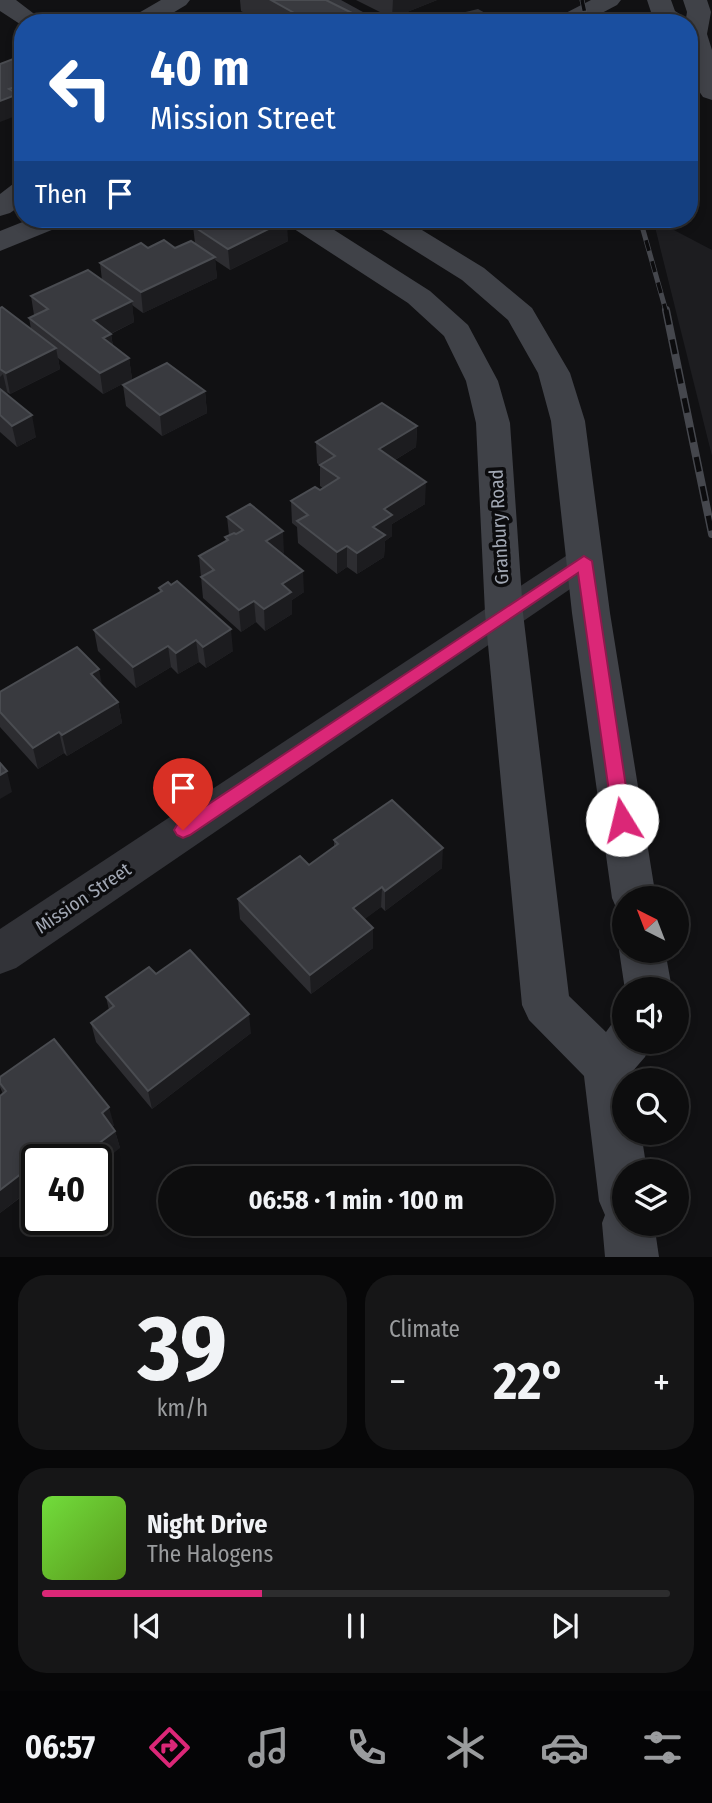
<!DOCTYPE html>
<meta charset="utf-8">
<style>
body{margin:0;font-family:"Fira Sans Condensed",sans-serif;background:#161617;color:#f1f3f6;height:100vh;display:flex;flex-direction:column;font-size:26px;white-space:nowrap}
*{box-sizing:border-box;margin:0}
p{font-size:23px;color:#9a9c9e}
.icon{flex:none;width:38px;height:38px;fill:none;stroke:currentColor;stroke-width:2;stroke-linecap:round;stroke-linejoin:round}
.map{position:relative;height:1257px;overflow:hidden}
.details{display:flex;flex-direction:column;gap:18px;padding:18px;background:#070708;flex:1}
.details>*{flex:none}
.hud{position:absolute;left:14px;top:14px;width:684px;height:214px;border-radius:28px;box-shadow:0 4px 10px #0003,0 0 0 2px #2d2d2e;background:#1a4fa0;color:#fff;overflow:hidden}
.needle{width:46px;rotate:318deg}
.buttons{position:absolute;left:612px;top:886px;display:grid;gap:14px}
.buttons a{display:grid;place-items:center;width:77px;height:77px;border-radius:50%;background:#0d0d0e;box-shadow:0 4px 10px #0003,0 0 0 2px #2d2d2e;font-size:35px}
.speed{position:absolute;left:21px;top:1144px;display:flex;gap:14px;font-size:35px;font-weight:700;text-align:center}
.speed>*{display:grid;place-content:center;width:91px;height:91px;border-radius:50%;background:#0d0d0e;box-shadow:0 4px 10px #0003,0 0 0 2px #2d2d2e;line-height:1}
.speed .limit{border:4px solid #111;border-radius:10px;background:#fff;color:#111}
.pin{position:absolute;display:grid;place-items:center;width:60px;height:60px;color:#fff;margin:-72px -30px;border-radius:50% 50% 50% 0;rotate:-45deg;box-shadow:0 0 7px #0007}
.pin .icon{rotate:45deg}
.me{position:absolute;width:77px;margin:-38px;rotate:351deg;stroke-linejoin:round;filter:drop-shadow(0 0 5px #0008)}
.turn{display:flex;align-items:center;gap:24px;height:147px;padding:0 21px;font-size:32px}
.turn .icon{width:91px;height:91px;stroke-width:2.5}
.turn b{display:block;font-size:49px;line-height:60px}
.then{display:flex;align-items:center;height:66px;padding:0 21px;background:#0003;gap:14px;font-size:26px}
.big{font-size:52px;font-weight:700;line-height:1.1}
.details .widget{flex:1;display:flex;flex-direction:column;justify-content:center;gap:10px;min-width:0;padding:0 24px;border-radius:28px;background:#161617}
.details .dial{align-items:center;gap:0}
.dial b{font-size:91px;line-height:1}
.song{display:flex;align-items:center;gap:21px}
.cover{width:84px;height:84px;border-radius:10px;background:linear-gradient(135deg,hsl(100 70% 55%),hsl(90 70% 35%))}
.played{height:7px;border-radius:4px;background:linear-gradient(90deg,#db2777 35%,#2d2d2e 35%)}
.keys{display:flex;justify-content:space-around;direction:ltr}
.heat{display:flex;justify-content:space-between;align-items:center;font-size:38px;direction:ltr}
.details .tiles{flex:1;display:grid;gap:18px;grid-template-columns:1fr 1fr}
.widget:last-child{grid-column:span 2}
.trip{position:absolute;left:158px;top:1166px;width:396px;height:70px;border-radius:35px;background:#0d0d0e;box-shadow:0 4px 10px #0003,0 0 0 2px #2d2d2e;font-weight:700;line-height:70px;text-align:center}
.tabs{display:flex;height:112px;justify-content:space-around;align-items:center;background:#050506;color:#9a9c9e}
.tabs .icon{width:49px;height:49px}
.tabs .selected{color:#db2777}
.tabs b{font-size:32px;color:#f1f3f6}
.map>svg:first-child{display:block}
.built{fill:#1d1d20}
.lines{fill:none;stroke-linecap:round;stroke-linejoin:round}
.lane{fill:#323338;fill-rule:evenodd}
.street{fill:#323338;fill-rule:evenodd}
.secondary{fill:#404248;fill-rule:evenodd}
.rail-far1-casing{stroke:#45474d;stroke-width:5}
.rail-casing{stroke:#45474d;stroke-width:8}
.rail-far1{stroke:#0c0c0e;stroke-width:3.5;stroke-dasharray:11;stroke-linecap:butt}
.rail{stroke:#0c0c0e;stroke-width:5;stroke-dasharray:15;stroke-linecap:butt}
.wall{fill:#2d2d31}
.shaded-wall{fill:#1c1c1f}
.building{fill:#393a3f;stroke:#4a4c51;stroke-width:2}
.route{fill:#db2777;stroke:#8e194d;stroke-width:2}
.labels{text-anchor:middle;dominant-baseline:central;stroke-width:7;stroke-linejoin:round;paint-order:stroke}
.street-label{font-size:19px;fill:#a2a8b4;stroke:#0c0c0e}
</style>
<div class="map">
<svg width="712" height="1257" viewBox="0 0 712 1257">
<rect width="100%" height="100%" fill="#111113"/>
<polygon class="built" points="653,219 712,250 712,456"/>
<g class="lines">
<g class="lane">
<polygon points="319,0 341,0 383,23 360,23"/>
<polygon points="478,9 487,14 484,18 464,23 433,23 436,19"/>
</g>
<polygon class="street" points="585,548 598,552 603,561 598,570 16,968 0,974 0,929 572,552"/>
<g class="secondary">
<polygon points="0,0 16,0 46,23 23,23 23,26 0,11"/>
<polygon points="161,0 190,0 186,5 156,23 126,23 130,18"/>
<polygon points="591,0 621,0 617,5 583,23 552,23 556,18"/>
<path d="M647,0H671L675,11L686,18L687,12L683,0H707L711,12L707,34L712,50V100L703,97C688,76 690,47 690,23H660L652,15Z"/>
<polygon points="23,182 23,204 10,213 0,216 0,194 13,184"/>
<polygon points="30,219 68,219 64,225 0,251 0,231"/>
<polygon points="284,219 317,219 430,291 468,325 498,381 510,423 523,613 569,996 606,1032 611,1025 625,1020 625,1041 652,1041 645,1057 632,1072 633,1080 625,1080 625,1132 641,1132 647,1171 625,1171 625,1223 654,1223 659,1257 605,1257 602,1223 605,1215 599,1201 584,1076 529,1020 522,1005 485,613 476,423 466,381 444,336 408,303 288,225"/>
<polygon points="370,219 404,219 484,268 532,308 570,373 585,421 610,613 656,898 625,898 625,914 618,912 612,898 572,613 551,421 538,373 508,320 462,280 374,225"/>
<polygon points="625,938 625,950 665,950 672,989 625,990 619,950"/>
</g>
<defs>
<g id="rail-far1">
<polyline points="582,0 587,23"/>
<polyline points="640,219 666,311"/>
</g>
<polyline id="rail" points="666,310 712,534"/>
</defs>
<use href="#rail-far1" class="rail-far1-casing"/>
<use href="#rail" class="rail-casing"/>
<use href="#rail-far1" class="rail-far1"/>
<use href="#rail" class="rail"/>
</g>
<g class="wall">
<polygon points="240,0 326,0 350,12 350,23 263,23 241,11"/>
<polygon points="356,0 437,0 392,18"/>
<polygon points="199,219 284,219 288,241 230,270 215,260 217,278 143,313 132,305 134,322 111,334 113,346 129,358 132,379 103,394 58,358 60,369 10,394 7,392 8,395 36,437 17,447 0,432 0,308 31,329 29,318 34,315 31,296 102,280 100,263 148,248 175,248 195,243 193,226 199,223"/>
<polygon points="123,385 205,391 207,413 162,436 126,406"/>
<polygon points="417,426 416,447 395,460 425,504 392,524 392,536 385,541 384,557 357,574 347,567 337,574 298,543 297,527 292,523 291,501 323,488 320,486 320,466 317,463 316,442"/>
<polygon points="227,517 284,553 282,554 304,592 292,600 292,614 265,631 256,622 241,632 203,598 199,556 226,541 225,537 229,535"/>
<polygon points="159,588 233,651 206,668 199,662 178,674 171,667 136,688 98,651 94,630 160,592"/>
<polygon points="102,685 118,702 122,723 67,756 64,753 38,769 0,727 0,692"/>
<polygon points="334,840 442,868 385,911 381,907 364,919 373,948 311,994 240,919 238,899 309,865 334,847"/>
<polygon points="156,974 251,1033 152,1109 96,1042 91,1023 109,1010 106,997"/>
<polygon points="0,1077 114,1125 112,1127 115,1131 120,1148 37,1160 37,1185 0,1213 3,1094 0,1087"/>
</g>
<g class="shaded-wall">
<polygon points="393,0 437,0 392,18"/>
<polygon points="350,12 350,23 323,23"/>
<polygon points="23,84 23,105 20,106 21,114 0,122 0,101 9,89"/>
<polygon points="287,220 288,241 230,270 228,249"/>
<polygon points="215,257 217,278 143,313 141,292"/>
<polygon points="132,301 134,322 96,341 93,320"/>
<polygon points="111,334 114,355 103,338"/>
<polygon points="56,348 60,369 10,394 6,373"/>
<polygon points="129,358 132,379 103,394 100,373"/>
<polygon points="3,374 8,395 0,403 0,377"/>
<polygon points="205,391 207,413 162,436 160,415"/>
<polygon points="32,415 36,437 17,447 12,426"/>
<polygon points="417,426 416,447 378,470 379,449"/>
<polygon points="426,482 425,504 392,524 392,536 385,541 384,557 357,574 357,553 384,509"/>
<polygon points="283,531 284,553 268,563 266,541"/>
<polygon points="347,546 347,567 337,574 337,552"/>
<polygon points="303,571 304,592 292,600 292,614 265,631 264,609 282,584"/>
<polygon points="254,601 256,622 241,632 239,610"/>
<polygon points="231,629 233,651 206,668 203,647"/>
<polygon points="196,640 199,662 178,674 176,653"/>
<polygon points="168,646 171,667 136,688 133,667"/>
<polygon points="99,669 103,690 91,674"/>
<polygon points="118,702 122,723 67,756 62,735"/>
<polygon points="59,732 64,753 38,769 33,748"/>
<polygon points="7,771 12,792 0,799 0,775"/>
<polygon points="443,848 442,868 385,911 385,891"/>
<polygon points="382,887 381,907 353,928 353,908"/>
<polygon points="373,928 373,948 311,994 310,975"/>
<polygon points="249,1014 251,1033 152,1109 148,1091"/>
<polygon points="109,1107 114,1125 107,1131 102,1113"/>
<polygon points="115,1131 120,1148 96,1167 96,1160 77,1160"/>
<polygon points="30,1167 36,1185 0,1213 0,1190"/>
</g>
<g class="building">
<polygon points="271,0 326,0 350,12 323,23 272,23 296,14"/>
<polygon points="13,59 23,65 23,84 9,89 18,94 0,101 0,64"/>
<polygon points="201,219 284,219 287,220 228,249 193,226 204,221"/>
<polygon points="164,240 175,248 191,241 215,257 141,292 100,263 141,243 148,248"/>
<polygon points="88,270 132,301 93,320 111,334 103,338 129,358 100,373 29,318 48,309 31,296"/>
<polygon points="2,307 56,348 6,373 0,369 0,308"/>
<polygon points="167,363 205,391 160,415 123,385"/>
<polygon points="0,389 32,415 12,426 0,415"/>
<polygon points="382,403 417,426 379,449 426,482 384,509 392,515 373,527 385,535 357,553 347,546 337,552 297,521 308,515 291,501 315,487 320,490 339,478 320,465 335,456 316,442"/>
<polygon points="250,504 283,531 266,541 303,571 282,584 291,592 264,609 254,601 239,610 201,577 214,570 199,556 228,540 225,537 234,533 236,534 243,530 227,517"/>
<polygon points="177,581 231,629 203,647 196,640 176,653 168,646 133,667 94,630 162,591 159,588 168,582 171,585"/>
<polygon points="77,647 99,669 91,674 118,702 62,735 59,732 33,748 0,712 0,692"/>
<polygon points="0,763 7,771 0,775"/>
<polygon points="392,800 443,848 385,891 382,887 353,908 373,928 310,975 238,899 300,856 309,865 338,844 334,840"/>
<polygon points="190,950 249,1014 148,1091 91,1023 114,1006 106,997 149,967 156,974"/>
<polygon points="54,1039 109,1107 102,1113 115,1131 77,1160 37,1160 37,1178 30,1167 0,1190 0,1096 6,1091 0,1083 0,1077"/>
</g>
<polygon class="route" points="584,556 592,561 631,820 629,825 622,827 616,825 613,820 578,573 190,835 183,838 177,835 174,830 177,825"/>
<g class="labels">
<g class="street-label">
<text transform="translate(499 527) rotate(-93)">Granbury Road</text>
<text transform="translate(83 898) rotate(-34)">Mission Street</text>
</g>
</g>
</svg>
<div class="buttons">
<a><svg class="needle" viewBox="-14 -14 28 28"><path d="M0-13l5 13h-10z" fill="#e53935"/><path d="M0 13l5-13h-10z" fill="#9a9c9e"/></svg></a>
<a><svg class="icon" aria-label="sound" viewBox="0 0 24 24"><path d="M4 9h4l5-4v14l-5-4H4zM17 9q2 3 0 6"/></svg></a>
<a><svg class="icon" aria-label="search" viewBox="0 0 24 24"><circle cx="10" cy="10" r="6"/><path d="M15 15l6 6"/></svg></a>
<a><svg class="icon" aria-label="layers" viewBox="0 0 24 24"><path d="M12 4l9 5-9 5-9-5zM3 14l9 5 9-5"/></svg></a>
</div>
<div class="speed"><div class="limit">40</div></div>
<div class="pin" style="left:183px;top:830px;background:#d93025"><svg class="icon" aria-label="arrive" viewBox="0 0 24 24"><path d="M6 21V4h12l-3 4 3 4H6"/></svg></div>
<svg class="me" style="left:622px;top:820px" viewBox="-20 -20 40 40"><circle r="19" fill="#fff"/><path d="M0-13L10 11 0 6-10 11z" fill="#db2777"/></svg>
<div class="trip">06:58 · 1 min · 100 m</div>
<div class="hud">
<div class="turn"><svg class="icon" aria-label="left" viewBox="0 0 24 24"><path d="M17 20v-9H6M10 6l-5 5 5 5"/></svg><div><b>40 m</b>Mission Street</div></div>
<div class="then">Then<svg class="icon" aria-label="arrive" viewBox="0 0 24 24"><path d="M6 21V4h12l-3 4 3 4H6"/></svg></div>
</div>
</div>
<section class="details">
<div class="tiles">
<div class="widget dial"><b>39</b><p>km/h</p></div>
<div class="widget"><p>Climate</p>
<div class="heat"><a>−</a><b class="big">22°</b><a>+</a></div>
</div>
<div class="widget">
<div class="song"><i class="cover"></i><div><b>Night Drive</b><p>The Halogens</p></div></div>
<div class="played"></div>
<div class="keys"><svg class="icon" aria-label="previous" viewBox="0 0 24 24"><path d="M18 5L8 12l10 7zM5 5v14"/></svg><svg class="icon" aria-label="pause" viewBox="0 0 24 24"><path d="M8 5v14M16 5v14"/></svg><svg class="icon" aria-label="next" viewBox="0 0 24 24"><path d="M6 5l10 7-10 7zM19 5v14"/></svg></div>
</div>
</div>
</section>
<nav class="tabs">
<b>06:57</b>
<svg class="icon selected" aria-label="directions" viewBox="0 0 24 24"><path d="M12 3l9 9-9 9-9-9zM9 14v-3h6M13 9l2 2-2 2"/></svg>
<svg class="icon" aria-label="music" viewBox="0 0 24 24"><path d="M9 18V5l10-2v13"/><circle cx="6" cy="18" r="3"/><circle cx="16" cy="16" r="3"/></svg>
<svg class="icon" aria-label="phone" viewBox="0 0 24 24"><path d="M5 4h4l2 5-3 2q2 4 5 5l2-3 5 2v4C11 20 4 13 5 4z"/></svg>
<svg class="icon" aria-label="climate" viewBox="0 0 24 24"><path d="M12 3v18M4 7l16 10M4 17L20 7"/></svg>
<svg class="icon" aria-label="car" viewBox="0 0 24 24"><path d="M5 17H2v-5l4-1 3-4h7l3 4 3 1v5h-3M9 17h6M6 11h13"/><circle cx="7" cy="17" r="2"/><circle cx="17" cy="17" r="2"/></svg>
<svg class="icon" aria-label="filters" viewBox="0 0 24 24"><path d="M4 7h16M4 17h16"/><circle cx="9" cy="7" r="2"/><circle cx="15" cy="17" r="2"/></svg>
</nav>
